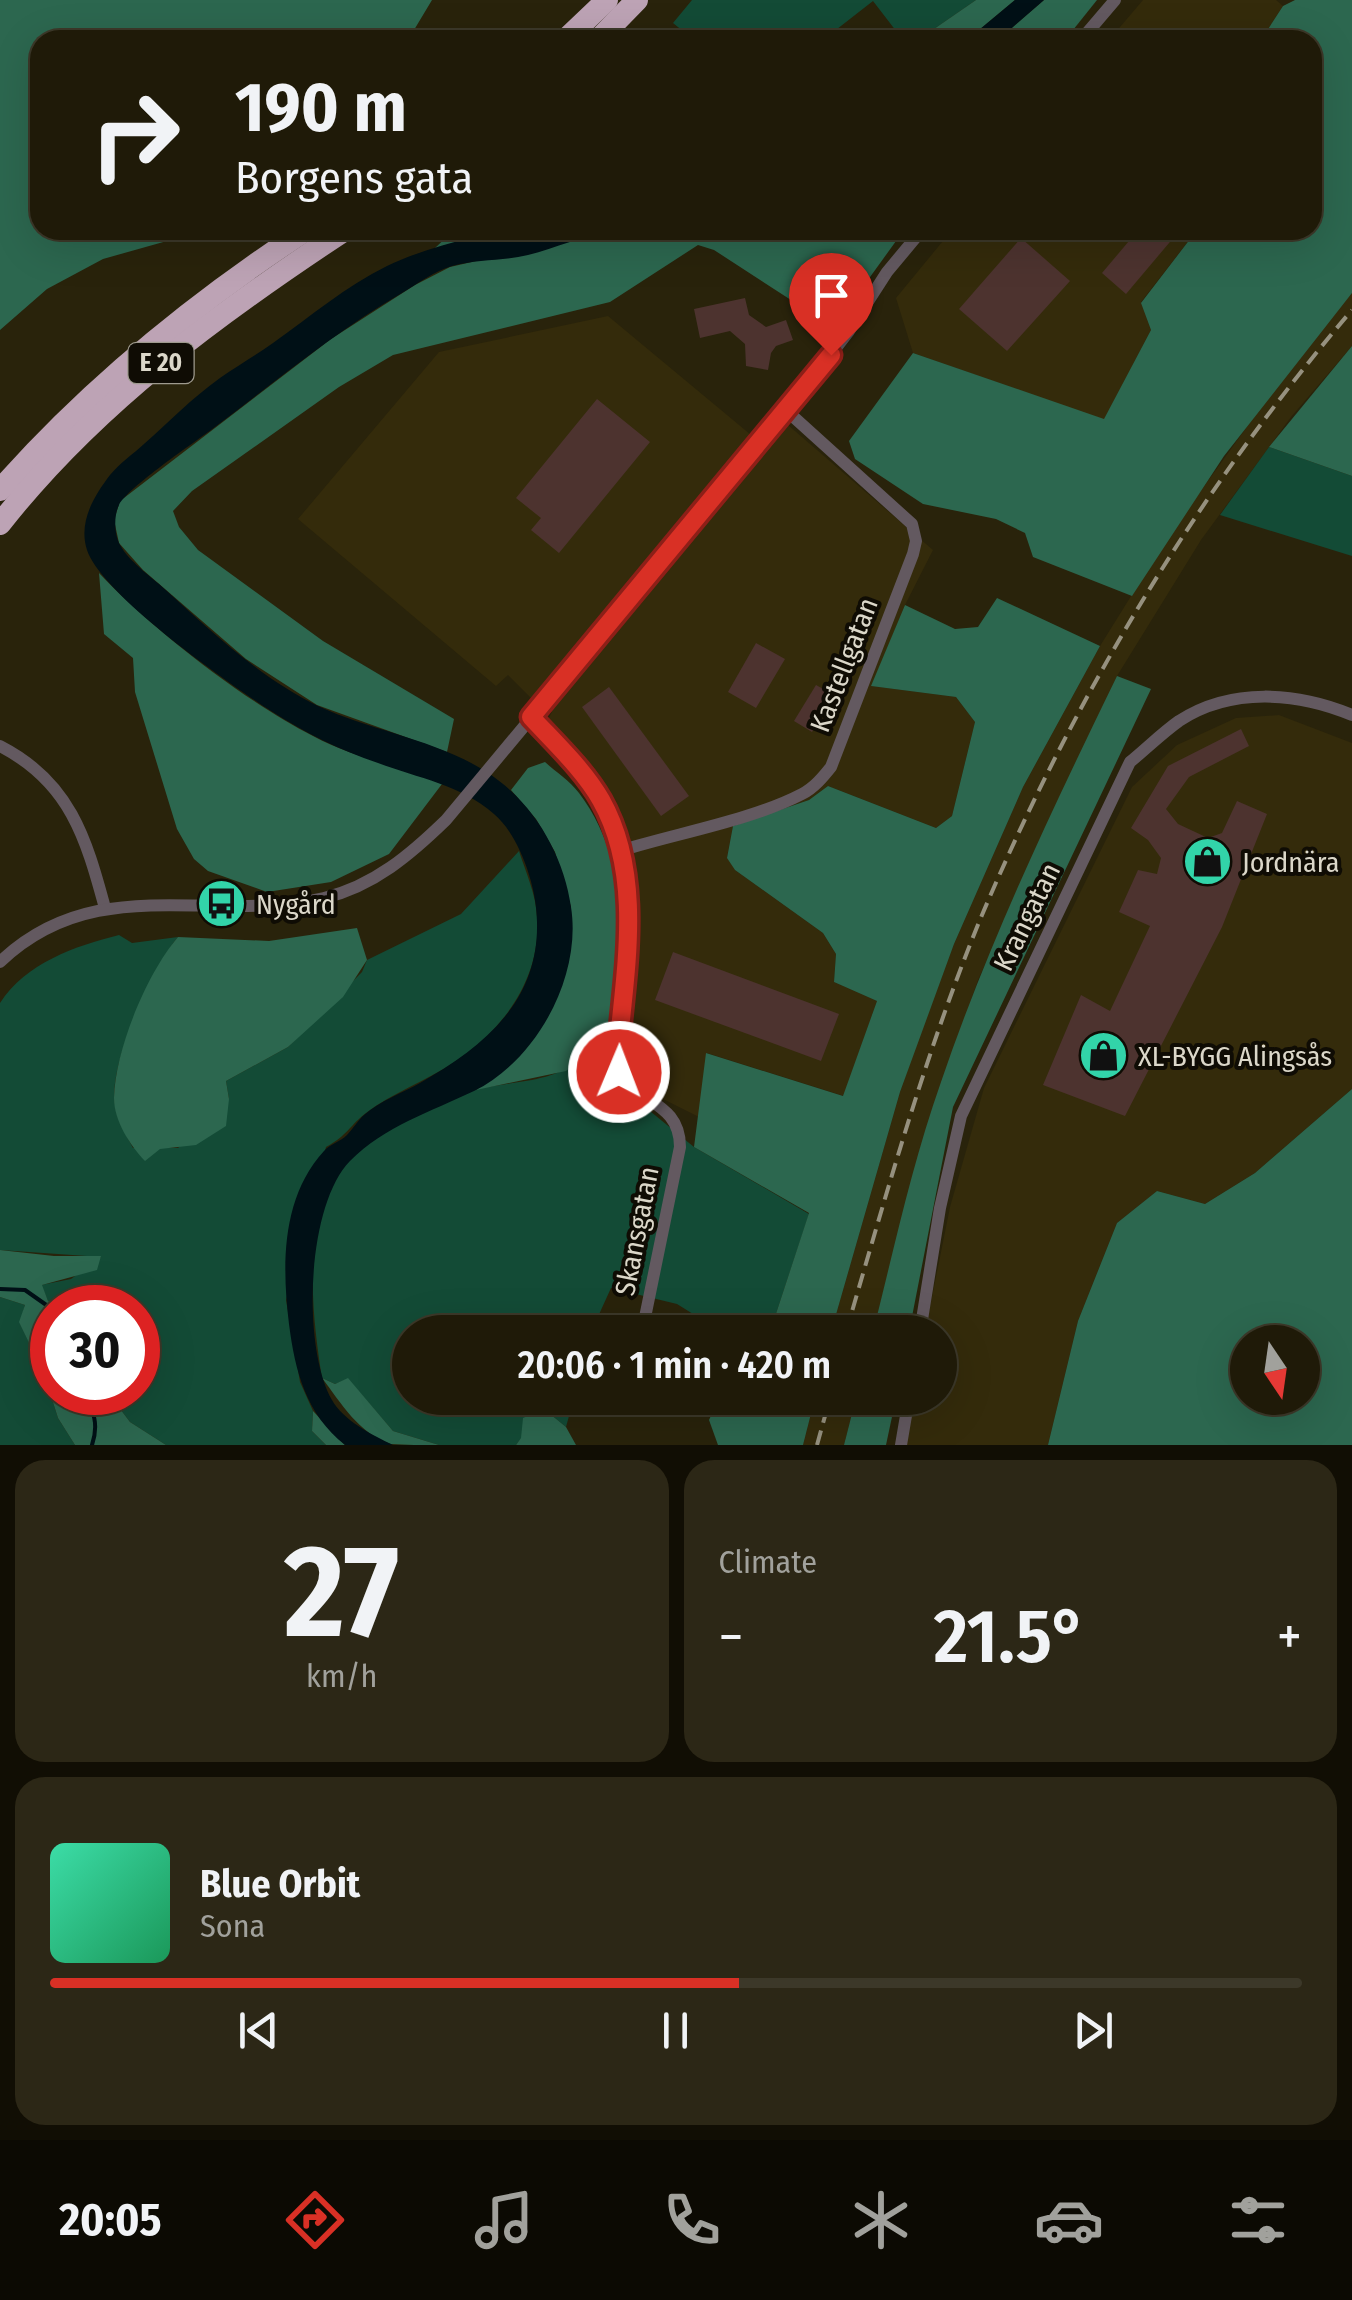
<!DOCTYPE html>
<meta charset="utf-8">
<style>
body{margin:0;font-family:"Fira Sans Condensed",sans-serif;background:#2c2716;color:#f1f3f6;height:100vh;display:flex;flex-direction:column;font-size:38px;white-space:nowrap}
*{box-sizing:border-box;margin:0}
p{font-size:32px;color:#a1a19c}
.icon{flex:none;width:55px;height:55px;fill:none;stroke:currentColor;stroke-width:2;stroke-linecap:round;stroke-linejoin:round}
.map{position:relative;height:1445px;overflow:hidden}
.side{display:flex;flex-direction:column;gap:15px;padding:15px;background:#110e04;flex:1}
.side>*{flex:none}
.top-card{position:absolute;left:30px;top:30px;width:1292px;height:210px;border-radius:30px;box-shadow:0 10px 40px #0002,0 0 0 2px #3c3829;background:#1f1a08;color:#f1f3f6;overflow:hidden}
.needle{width:65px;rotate:167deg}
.fabs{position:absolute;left:1230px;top:1325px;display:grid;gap:20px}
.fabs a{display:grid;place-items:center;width:90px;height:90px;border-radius:50%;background:#1f1a08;box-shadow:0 10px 40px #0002,0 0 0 2px #3c3829;font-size:50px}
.speed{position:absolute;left:30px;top:1285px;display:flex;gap:20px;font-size:50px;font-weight:700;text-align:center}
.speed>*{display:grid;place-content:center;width:130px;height:130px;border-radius:50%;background:#1f1a08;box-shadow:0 10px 40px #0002,0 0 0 2px #3c3829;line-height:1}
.speed .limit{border:15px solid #d22;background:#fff;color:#111}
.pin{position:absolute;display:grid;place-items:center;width:85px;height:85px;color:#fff;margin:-102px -42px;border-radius:50% 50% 50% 0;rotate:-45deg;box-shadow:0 0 10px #0007}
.pin .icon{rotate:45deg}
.me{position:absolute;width:110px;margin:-55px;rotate:1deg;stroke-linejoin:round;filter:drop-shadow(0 0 8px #0008)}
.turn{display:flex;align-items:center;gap:35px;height:210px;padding:0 40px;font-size:45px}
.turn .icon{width:130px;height:130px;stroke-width:2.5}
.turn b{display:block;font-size:70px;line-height:85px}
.big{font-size:75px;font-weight:600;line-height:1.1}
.side .tile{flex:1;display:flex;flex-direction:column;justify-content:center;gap:15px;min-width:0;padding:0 35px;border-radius:30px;background:#2c2716}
.side .dial{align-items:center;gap:0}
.dial b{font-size:130px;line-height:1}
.song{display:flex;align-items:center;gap:30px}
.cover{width:120px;height:120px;border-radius:15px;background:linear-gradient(135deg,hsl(160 70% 55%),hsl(150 70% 35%))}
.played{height:10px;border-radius:5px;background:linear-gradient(90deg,#d93025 55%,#3c3829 55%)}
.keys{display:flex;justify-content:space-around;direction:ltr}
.heat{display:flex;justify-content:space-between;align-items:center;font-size:55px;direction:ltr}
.side .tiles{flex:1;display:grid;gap:15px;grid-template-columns:1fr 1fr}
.tile:last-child{grid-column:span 2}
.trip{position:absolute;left:392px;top:1315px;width:565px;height:100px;border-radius:50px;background:#1f1a08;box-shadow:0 10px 40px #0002,0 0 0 2px #3c3829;font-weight:600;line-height:100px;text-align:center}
.dock{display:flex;height:160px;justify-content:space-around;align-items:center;background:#0c0a03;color:#a1a19c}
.dock .icon{width:70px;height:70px}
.dock .active{color:#d93025}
.dock b{font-size:45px;color:#f1f3f6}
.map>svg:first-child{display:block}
.built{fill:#342b0b}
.green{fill:#134b36}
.forest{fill:#2c674f;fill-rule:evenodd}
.water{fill:#001016}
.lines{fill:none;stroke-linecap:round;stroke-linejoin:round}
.stream{stroke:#001016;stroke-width:4}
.building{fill:#4d332f}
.minor{stroke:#635960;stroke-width:12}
.motorway{stroke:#bda3b5;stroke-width:22}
.rail{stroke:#96917f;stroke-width:4;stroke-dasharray:15 8;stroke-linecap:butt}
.route-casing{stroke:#8d1f18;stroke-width:25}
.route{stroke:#d93025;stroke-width:18}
.labels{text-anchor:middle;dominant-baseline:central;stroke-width:8;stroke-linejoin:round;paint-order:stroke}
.shield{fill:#0f0c04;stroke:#9e9a8e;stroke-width:2.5}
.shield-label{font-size:25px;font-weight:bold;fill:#dbd7c9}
.street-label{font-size:28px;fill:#dbd7c9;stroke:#0f0c04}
.poi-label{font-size:28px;fill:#dbd7c9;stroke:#0f0c04;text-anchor:start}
</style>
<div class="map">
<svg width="1352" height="1445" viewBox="0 0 1352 1445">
<rect width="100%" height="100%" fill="#29230b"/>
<g class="built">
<polygon points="1143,0 1276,0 1283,6 1261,40 1109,40"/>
<polygon points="952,230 1197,230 1141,302 1151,330 1104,420 913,353 896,298"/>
<polygon points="1352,293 1352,346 1291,417 1201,540 1117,676 978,980 920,1149 873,1332 831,1332 900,1092 920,1034 954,944 1023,787 1100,646 1169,535 1280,381"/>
<polygon points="608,316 768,449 788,425 933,550 905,605 872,686 956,697 975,722 952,816 936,828 828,786 809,800 733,826 727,857 735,870 823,933 836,954 834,982 877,1001 844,1096 707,1053 699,1117 637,1086 621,1064 635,881 634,854 597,784 547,721 552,712 531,698 508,675 496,686 298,519 439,352"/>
<polygon points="1279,715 1352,743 1352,1089 1255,1173 1205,1204 1157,1191 1117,1223 1078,1321 1048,1445 903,1445 912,1398 940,1398 940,1332 925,1332 950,1207 984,1088 1132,787 1177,745 1236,718"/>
<polygon points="815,1398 856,1398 844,1445 803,1445"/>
</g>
<g class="green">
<polygon points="692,0 976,0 918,40 903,40 873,1 823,40 694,40 673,23"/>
<polygon points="1269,447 1352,476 1352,556 1220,515"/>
<path d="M519,851C526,873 536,894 537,917C542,978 502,1032 453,1063C426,1081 392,1093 366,1113C350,1125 347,1136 326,1147L286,1300L300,1382L313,1411L312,1431L326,1445H166L130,1422L108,1393L138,1392V1308L60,1307L48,1301L41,1285L71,1279L101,1257L0,1250V1003C26,963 75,946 119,935L132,943L178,937C152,968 108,1065 115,1105C117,1121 126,1134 133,1148H178L229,1099L226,1081L288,1047L362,972L367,960L461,914Z"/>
<path d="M579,1060L607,1076L694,1147L809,1214L770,1332H722L677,1304L611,1288L591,1332H410V1398H574L566,1427L544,1409L516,1445H439L393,1431L348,1379L335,1384L322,1378C312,1314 300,1219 346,1164C364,1144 391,1128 415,1116C435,1106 456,1095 478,1089C511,1081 552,1083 579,1060Z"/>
<polygon points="0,1297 25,1305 20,1323 44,1374 58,1418 75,1445 0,1445"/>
</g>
<g class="forest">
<polygon points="0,0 432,0 408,40 40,40 40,230 206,230 103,259 47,289 0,330"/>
<polygon points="976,0 1015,0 967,40 918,40"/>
<polygon points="1044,0 1097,0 1065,40 998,40"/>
<polygon points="1295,0 1352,0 1352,293 1224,456 1132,596 1033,557 1025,533 996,519 923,504 855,459 849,441 913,353 1104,419 1151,330 1141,303 1197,230 1312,230 1312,40 1261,40 1283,6"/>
<polygon points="454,230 510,230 434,249"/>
<polygon points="611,230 904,230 839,320 825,322 714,250 698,245 610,302 393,355 339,387 192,491 173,511 179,527 198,550 323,641 454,719 447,752 317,705 246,659 143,570 119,543 114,520 120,501 331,339 415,285 450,267"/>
<polygon points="1352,346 1352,476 1269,447"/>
<path d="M99,573C153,630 243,700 313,736C354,758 400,766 442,784L389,854L331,882L267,892L208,871L194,859L177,829L135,692L133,658L104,634Z"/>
<polygon points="997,598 1100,646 1023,787 954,944 900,1092 831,1332 770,1332 809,1213 694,1147 706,1053 843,1096 877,1001 834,982 836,954 823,933 735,870 727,858 733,826 809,800 828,786 936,828 952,816 975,722 956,697 871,686 905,605 955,629 978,627"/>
<path d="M1117,676L1151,689L953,1107L909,1332H873C894,1249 912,1164 941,1082C989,941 1052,810 1117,676Z"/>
<path d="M545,762C556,772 570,781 579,793C641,875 617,981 607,1076L579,1061L566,1071L476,1090L517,1057L542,1025L571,907L555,852L536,819L511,790L528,768Z"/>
<path d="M357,928L367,960L343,997L288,1047L226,1081L229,1099L226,1126L196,1145L160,1149L145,1161C130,1145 114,1121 114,1098C115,1050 147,973 178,937L269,941Z"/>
<path d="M1352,1089V1445H1048L1078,1321L1117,1223L1157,1191L1205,1204L1255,1173ZM1248,1342H1302V1398H1248Z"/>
<polygon points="0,1250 54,1256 101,1256 97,1270 42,1285 48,1301 60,1307 52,1308 52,1392 108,1393 130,1422 166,1445 75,1445 58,1418 44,1374 19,1322 25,1305 0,1297"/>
<path d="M322,1378L335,1384L348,1378L393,1431L439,1445C424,1445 404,1445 391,1444C359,1434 341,1403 322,1378Z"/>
<polygon points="719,1398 815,1398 803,1445 718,1445 709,1420"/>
<polygon points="856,1398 896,1398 886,1445 844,1445"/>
<polygon points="544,1409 566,1427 576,1445 516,1445 521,1438 523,1418"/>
<polygon points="313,1411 345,1445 326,1445 312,1431"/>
</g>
<g class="water">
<polygon points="1015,0 1044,0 998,40 967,40"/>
<path d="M510,230H611C582,236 556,248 528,255C504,261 477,259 452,266C435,271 417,284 402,293C335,332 276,381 215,427C195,442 127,488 119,505C114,515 114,532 119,543C126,558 146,573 159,584C208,628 258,677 318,706C380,735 458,742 510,790C543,820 565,864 571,907C582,976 537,1060 474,1091C430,1112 385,1126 350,1161C306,1206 302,1348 332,1400C343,1420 372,1435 393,1445H345C306,1414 295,1371 289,1324C282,1266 281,1198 324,1151C330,1144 340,1142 347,1135C353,1129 358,1120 364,1115C380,1101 402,1093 420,1083C483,1047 539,1002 537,922C537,888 520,836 494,814C461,785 418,778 378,763C340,750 305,733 271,711C228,683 102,595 87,550C78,522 94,496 110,475C120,463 133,454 144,444C169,422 192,398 220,378C237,366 256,355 273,343C311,316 346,286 387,266C414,253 445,244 474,237C486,235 498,234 510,230Z"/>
</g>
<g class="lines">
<g class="stream">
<polyline points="0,1289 25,1290 52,1309"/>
<path d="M83,1392C94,1412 99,1424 92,1445"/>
</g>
</g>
<g class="building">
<polygon points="1116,230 1180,230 1126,294 1102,273 1129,241"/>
<polygon points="1021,238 1070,281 1007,351 959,309"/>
<polygon points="745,298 749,315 766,327 786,320 793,340 776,346 771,353 768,370 746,366 745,344 730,331 700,338 694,309"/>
<polygon points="597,399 650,442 559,553 531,530 541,518 516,498"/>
<polygon points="756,643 785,659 756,708 728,692"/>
<polygon points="816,685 834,695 812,732 794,721"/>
<polygon points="609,687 689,796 661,816 582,707"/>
<polygon points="1241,729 1249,746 1189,777 1166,809 1178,824 1208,838 1222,833 1237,801 1267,814 1222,927 1125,1116 1043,1085 1081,995 1110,1011 1150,926 1119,912 1138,870 1157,874 1161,858 1148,840 1131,828 1168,766"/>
<polygon points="673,952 839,1014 821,1061 655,1000"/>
</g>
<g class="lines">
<g class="minor">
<polyline points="1081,40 1115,0"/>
<path d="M531,717C554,743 584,770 601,800C645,879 623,974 617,1060C626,1105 680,1096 680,1147L642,1332"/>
<path d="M0,746C70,782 86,838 105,908"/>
<path d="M623,850C678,833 752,820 802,794C814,788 823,777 831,767L913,554L916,541L912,524L787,411"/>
<path d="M0,962C96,870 211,924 324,898C374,886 411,854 446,820L787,411L849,331L887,272L922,230"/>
<path d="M920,1332L940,1208L961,1116L1130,762C1146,749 1162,733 1179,721C1231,687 1297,692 1352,715"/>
<polyline points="901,1445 909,1398"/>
</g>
<g class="motorway">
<polyline points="565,40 607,0"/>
<polyline points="598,40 637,0"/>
<path d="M0,490C89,389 193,304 306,230"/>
<path d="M0,524C94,404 219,313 345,230"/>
</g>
<g class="rail">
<path d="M846,1332C887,1192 926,1050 982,915C1075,696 1198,490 1352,310"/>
<polyline points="817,1445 830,1398"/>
</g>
</g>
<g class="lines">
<defs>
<path id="route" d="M619,1072L617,1060C624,975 645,878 601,800C584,770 555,743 531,717L831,355"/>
</defs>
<use href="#route" class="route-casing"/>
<use href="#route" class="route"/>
</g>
<defs>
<symbol id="shop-disc" viewBox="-11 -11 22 22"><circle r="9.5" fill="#32d4a9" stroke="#0f0c04"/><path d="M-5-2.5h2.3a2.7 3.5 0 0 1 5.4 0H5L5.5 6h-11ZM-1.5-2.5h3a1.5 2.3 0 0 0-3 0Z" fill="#111"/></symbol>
<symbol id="bus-disc" viewBox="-11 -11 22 22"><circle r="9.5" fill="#32d4a9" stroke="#0f0c04"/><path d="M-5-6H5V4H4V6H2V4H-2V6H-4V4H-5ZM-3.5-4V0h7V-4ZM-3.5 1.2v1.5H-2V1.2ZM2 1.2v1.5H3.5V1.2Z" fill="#111"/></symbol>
</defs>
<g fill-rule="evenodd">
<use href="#shop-disc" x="1180" y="834" width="55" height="55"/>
<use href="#bus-disc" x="194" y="876" width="55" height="55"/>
<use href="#shop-disc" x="1076" y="1028" width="55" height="55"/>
</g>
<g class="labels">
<rect class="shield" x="128.5" y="343" width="65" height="40" rx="8"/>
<g class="shield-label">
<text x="161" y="363">E 20</text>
</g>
<g class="street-label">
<text transform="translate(844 665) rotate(-69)">Kastellgatan</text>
<text transform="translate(1027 917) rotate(-64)">Krangatan</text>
<text transform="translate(637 1231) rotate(-79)">Skansgatan</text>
</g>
<g class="poi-label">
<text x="1242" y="862">Jordnära</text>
<text x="256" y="904">Nygård</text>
<text x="1138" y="1056">XL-BYGG Alingsås</text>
</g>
</g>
</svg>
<div class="fabs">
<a><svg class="needle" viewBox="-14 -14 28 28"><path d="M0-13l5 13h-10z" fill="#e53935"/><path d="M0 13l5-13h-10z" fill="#a1a19c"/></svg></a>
</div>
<div class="speed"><div class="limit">30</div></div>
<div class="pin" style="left:831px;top:355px;background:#d93025"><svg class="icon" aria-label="arrive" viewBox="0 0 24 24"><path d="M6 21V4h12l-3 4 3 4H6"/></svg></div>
<svg class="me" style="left:619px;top:1072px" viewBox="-20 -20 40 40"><circle r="17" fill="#d93025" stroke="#fff" stroke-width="3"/><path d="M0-11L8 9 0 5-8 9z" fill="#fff"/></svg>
<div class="trip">20:06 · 1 min · 420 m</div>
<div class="top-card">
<div class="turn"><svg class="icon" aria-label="right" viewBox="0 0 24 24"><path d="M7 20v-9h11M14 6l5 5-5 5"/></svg><div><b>190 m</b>Borgens gata</div></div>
</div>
</div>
<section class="side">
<div class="tiles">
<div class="tile dial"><b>27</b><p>km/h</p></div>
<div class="tile"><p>Climate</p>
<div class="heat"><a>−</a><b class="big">21.5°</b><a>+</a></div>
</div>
<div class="tile">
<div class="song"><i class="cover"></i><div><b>Blue Orbit</b><p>Sona</p></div></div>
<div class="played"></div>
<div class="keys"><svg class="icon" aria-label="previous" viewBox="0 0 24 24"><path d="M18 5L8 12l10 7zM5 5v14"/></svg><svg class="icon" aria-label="pause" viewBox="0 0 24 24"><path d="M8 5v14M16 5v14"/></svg><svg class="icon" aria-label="next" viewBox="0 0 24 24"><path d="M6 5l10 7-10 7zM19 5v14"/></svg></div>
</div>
</div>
</section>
<nav class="dock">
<b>20:05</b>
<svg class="icon active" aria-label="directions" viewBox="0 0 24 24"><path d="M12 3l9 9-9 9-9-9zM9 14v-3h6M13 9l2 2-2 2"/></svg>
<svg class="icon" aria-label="music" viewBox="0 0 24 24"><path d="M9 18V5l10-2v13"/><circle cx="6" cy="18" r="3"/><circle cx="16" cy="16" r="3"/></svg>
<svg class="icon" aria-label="phone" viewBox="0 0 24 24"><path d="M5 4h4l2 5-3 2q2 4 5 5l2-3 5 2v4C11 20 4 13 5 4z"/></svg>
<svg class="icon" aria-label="climate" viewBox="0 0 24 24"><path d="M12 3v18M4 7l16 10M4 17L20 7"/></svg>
<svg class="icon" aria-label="car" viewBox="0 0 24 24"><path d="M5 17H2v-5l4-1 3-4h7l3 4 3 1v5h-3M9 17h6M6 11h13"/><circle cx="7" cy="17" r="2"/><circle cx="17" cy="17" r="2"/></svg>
<svg class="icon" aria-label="filters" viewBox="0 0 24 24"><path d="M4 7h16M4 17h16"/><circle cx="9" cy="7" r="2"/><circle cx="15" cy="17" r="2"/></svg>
</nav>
